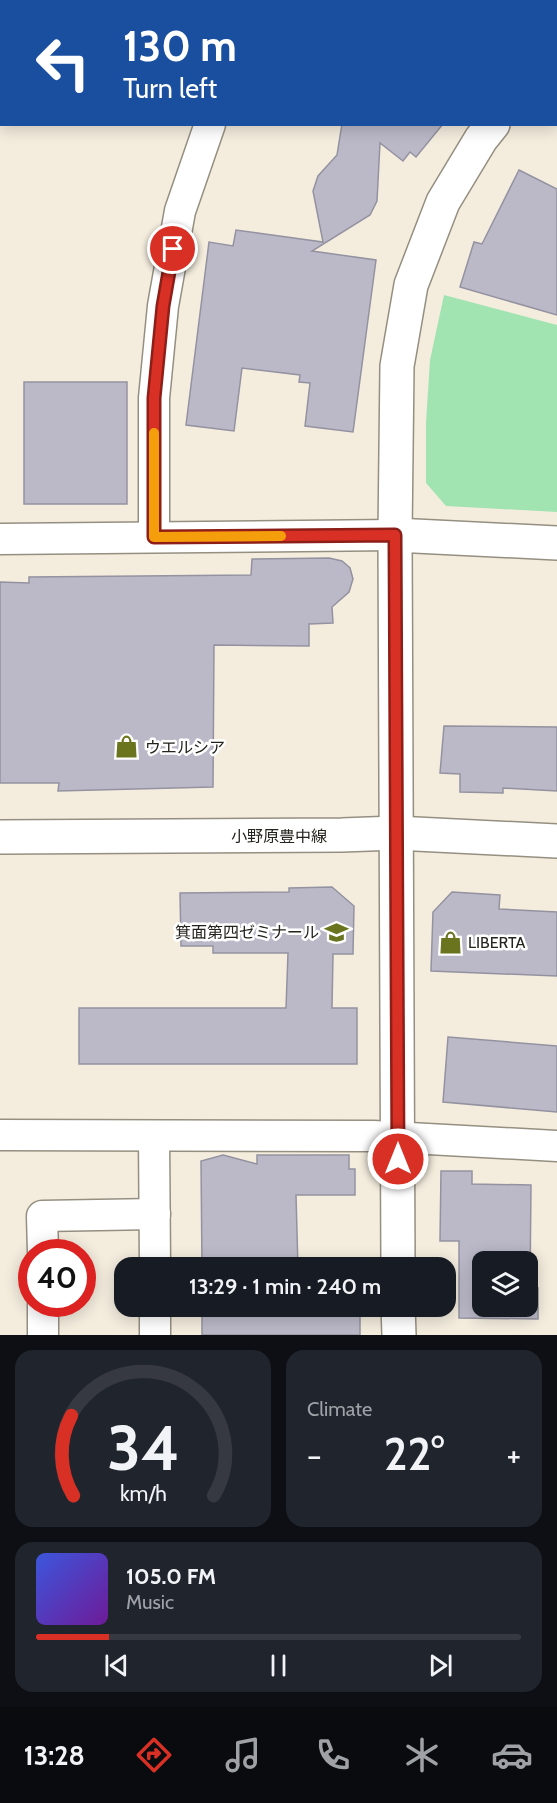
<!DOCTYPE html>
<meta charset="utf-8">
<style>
body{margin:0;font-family:Cabin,"Noto Sans JP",sans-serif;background:#20242c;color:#f1f3f6;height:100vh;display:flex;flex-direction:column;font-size:22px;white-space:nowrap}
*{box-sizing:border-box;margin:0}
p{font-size:20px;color:#9ea1a6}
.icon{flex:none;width:33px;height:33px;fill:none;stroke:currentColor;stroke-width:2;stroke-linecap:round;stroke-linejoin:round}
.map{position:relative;height:1335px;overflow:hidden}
.drawer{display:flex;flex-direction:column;gap:15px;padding:15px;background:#0d0f14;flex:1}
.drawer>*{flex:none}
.banner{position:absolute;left:0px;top:0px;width:558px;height:126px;box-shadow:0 3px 15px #0003;background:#1a4fa0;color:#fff;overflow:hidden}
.fabs{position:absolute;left:472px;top:1251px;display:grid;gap:12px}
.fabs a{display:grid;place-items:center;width:66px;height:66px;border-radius:12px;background:#171b24;box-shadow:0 3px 15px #0003;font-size:30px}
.speed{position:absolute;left:18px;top:1239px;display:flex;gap:12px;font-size:30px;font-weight:700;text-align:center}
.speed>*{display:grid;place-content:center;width:78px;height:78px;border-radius:50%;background:#171b24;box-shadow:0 3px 15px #0003;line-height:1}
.speed .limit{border:9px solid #d22;background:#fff;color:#111}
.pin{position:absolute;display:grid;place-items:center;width:51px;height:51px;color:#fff;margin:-26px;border:3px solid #fff;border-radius:50%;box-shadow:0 2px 6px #0007}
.me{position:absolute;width:66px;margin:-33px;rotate:0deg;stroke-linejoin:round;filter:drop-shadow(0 0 4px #0008)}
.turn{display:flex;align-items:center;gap:21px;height:126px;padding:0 24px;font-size:27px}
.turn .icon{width:78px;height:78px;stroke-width:2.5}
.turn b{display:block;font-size:42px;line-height:51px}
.big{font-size:45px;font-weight:600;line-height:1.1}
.drawer .widget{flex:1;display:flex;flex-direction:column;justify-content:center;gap:9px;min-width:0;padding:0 21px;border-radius:18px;background:#20242c}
.drawer .dial{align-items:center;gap:0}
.dial svg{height:156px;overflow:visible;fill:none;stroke:#363941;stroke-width:7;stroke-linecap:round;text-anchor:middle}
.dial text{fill:#f1f3f6;stroke:none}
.song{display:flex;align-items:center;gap:18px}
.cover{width:72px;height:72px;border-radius:9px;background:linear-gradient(135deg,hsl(230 70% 55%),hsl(280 70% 35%))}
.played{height:6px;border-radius:3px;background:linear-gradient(90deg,#d93025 15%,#363941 15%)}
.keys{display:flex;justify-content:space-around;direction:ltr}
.heat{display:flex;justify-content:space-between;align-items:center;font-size:33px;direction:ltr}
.drawer .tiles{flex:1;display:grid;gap:15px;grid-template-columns:1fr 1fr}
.widget:last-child{grid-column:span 2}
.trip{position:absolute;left:114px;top:1257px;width:342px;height:60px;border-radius:18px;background:#171b24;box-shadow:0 3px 15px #0003;font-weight:600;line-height:60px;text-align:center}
.tab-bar{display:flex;height:96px;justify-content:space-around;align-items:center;background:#090b0e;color:#9ea1a6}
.tab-bar .icon{width:42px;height:42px}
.tab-bar .selected{color:#d93025}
.tab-bar b{font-size:27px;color:#f1f3f6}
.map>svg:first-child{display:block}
.green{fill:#a1e3b1}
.building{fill:#bbb9c8;stroke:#9492a0;stroke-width:1.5;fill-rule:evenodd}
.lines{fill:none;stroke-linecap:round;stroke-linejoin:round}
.street-casing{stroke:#958f81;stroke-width:33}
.secondary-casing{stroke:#958f81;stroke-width:36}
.street{stroke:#fff;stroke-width:30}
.secondary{stroke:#fff;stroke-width:33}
.route-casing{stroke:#8d1f18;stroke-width:15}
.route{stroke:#d93025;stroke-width:10}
.slow{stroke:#f59e0b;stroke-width:10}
.labels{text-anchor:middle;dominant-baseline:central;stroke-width:5;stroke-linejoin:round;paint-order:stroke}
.poi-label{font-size:16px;fill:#25231d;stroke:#fff;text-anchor:start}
.street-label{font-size:16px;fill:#25231d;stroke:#fff}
</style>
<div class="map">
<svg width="557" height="1335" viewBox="0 0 557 1335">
<rect width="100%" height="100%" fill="#f4edde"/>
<polygon class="green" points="444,295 557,325 557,512 446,506 426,483 426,423 430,360"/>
<g class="building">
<polygon points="342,124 443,124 416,157 410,152 403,161 380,143 377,201 370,215 312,251 376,260 353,432 305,426 310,383 299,382 300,375 242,368 234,431 186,425 209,242 233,246 236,230 323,242 313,191 318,176 337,155"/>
<polygon points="519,170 557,189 557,315 460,287 474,242 482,244"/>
<rect x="24" y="382" width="103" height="122"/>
<polygon points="329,558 342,561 350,568 353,579 349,592 332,607 333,623 309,624 309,646 214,645 213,787 58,791 59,783 0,783 0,582 29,583 29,577 251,575 252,559"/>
<polygon points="444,726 557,727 557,791 503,788 503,793 460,792 460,774 440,773"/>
<polygon points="332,887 354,906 353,954 333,954 332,1008 357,1008 357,1064 79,1064 79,1008 286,1008 288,953 213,953 213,946 181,946 180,893 289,892 289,888"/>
<polygon points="452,892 500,895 499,909 557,912 557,976 431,971 433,912"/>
<polygon points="448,1037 557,1046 557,1112 443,1102"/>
<polygon points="223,1155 257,1164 257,1155 349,1155 349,1169 355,1169 355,1195 296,1195 298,1268 202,1268 201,1161"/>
<path d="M441,1171H472V1184L531,1185L530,1288H538V1319L459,1318V1241H440ZM483,1262H528V1306H483Z"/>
<rect x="202" y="1306" width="158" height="29"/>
</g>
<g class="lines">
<defs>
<g id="street">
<polyline points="14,2 14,0"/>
<polyline points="282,2 283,0"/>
<polyline points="0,31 2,27"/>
<polyline points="154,537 154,398 163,306 180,211 210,124"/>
<polyline points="0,539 395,535"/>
<polyline points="0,1135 373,1136 557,1146"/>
<polyline points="154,1136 155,1268"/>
<polyline points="43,1252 42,1216 155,1214"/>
<polyline points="43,1304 43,1335"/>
<polyline points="155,1306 155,1335"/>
</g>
<g id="secondary">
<polyline points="556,58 557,58"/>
<polyline points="395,535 557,543"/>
<polyline points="0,837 342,835 396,833 557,841"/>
<polyline points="398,1268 395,535 397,366 411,285 443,202 481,139 493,124"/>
<polyline points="398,1306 399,1335"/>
</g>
</defs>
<use href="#street" class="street-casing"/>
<use href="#secondary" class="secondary-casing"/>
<use href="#street" class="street"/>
<use href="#secondary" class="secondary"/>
</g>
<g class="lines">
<defs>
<polyline id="route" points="173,249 163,306 154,398 154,537 395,535 398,1159"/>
</defs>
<use href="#route" class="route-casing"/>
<use href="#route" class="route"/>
<polyline class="slow" points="154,433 154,537 281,536"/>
</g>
<defs>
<symbol id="shop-bare" viewBox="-9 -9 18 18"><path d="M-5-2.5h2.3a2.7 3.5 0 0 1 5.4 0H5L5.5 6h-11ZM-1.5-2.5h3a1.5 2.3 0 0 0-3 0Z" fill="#6a741e" stroke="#fff" stroke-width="2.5" paint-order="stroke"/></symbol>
<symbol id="school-bare" viewBox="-9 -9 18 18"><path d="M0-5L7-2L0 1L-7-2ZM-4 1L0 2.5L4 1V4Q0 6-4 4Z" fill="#6a741e" stroke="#fff" stroke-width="2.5" paint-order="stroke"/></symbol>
</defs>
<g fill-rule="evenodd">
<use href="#shop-bare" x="110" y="730" width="33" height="33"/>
<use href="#school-bare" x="320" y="916" width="33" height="33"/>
<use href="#shop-bare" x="434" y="926" width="33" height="33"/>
</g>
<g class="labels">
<g class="poi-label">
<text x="145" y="747">ウエルシア</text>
<text x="319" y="932" text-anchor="end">箕面第四ゼミナール</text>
<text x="468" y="942">LIBERTA</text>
</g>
<g class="street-label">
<text x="279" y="836">小野原豊中線</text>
</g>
</g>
</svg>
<div class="fabs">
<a><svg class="icon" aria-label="layers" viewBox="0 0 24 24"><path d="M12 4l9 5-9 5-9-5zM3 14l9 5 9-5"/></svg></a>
</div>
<div class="speed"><div class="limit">40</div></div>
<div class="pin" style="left:173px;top:249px;background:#d93025"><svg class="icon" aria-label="arrive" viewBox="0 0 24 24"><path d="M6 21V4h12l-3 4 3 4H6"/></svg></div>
<svg class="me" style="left:398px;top:1159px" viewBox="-20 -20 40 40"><circle r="17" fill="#d93025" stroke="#fff" stroke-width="3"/><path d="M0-11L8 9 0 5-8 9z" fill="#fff"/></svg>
<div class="trip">13:29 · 1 min · 240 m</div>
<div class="banner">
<div class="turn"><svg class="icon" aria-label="left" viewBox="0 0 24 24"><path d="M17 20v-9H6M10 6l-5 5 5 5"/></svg><div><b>130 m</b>Turn left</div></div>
</div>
</div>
<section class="drawer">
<div class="tiles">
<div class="widget dial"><svg viewBox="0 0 100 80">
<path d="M14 69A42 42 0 1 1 86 69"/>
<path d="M14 69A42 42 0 0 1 13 28" stroke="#d93025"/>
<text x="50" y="56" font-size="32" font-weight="700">34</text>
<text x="50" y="72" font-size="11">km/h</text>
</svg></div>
<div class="widget"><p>Climate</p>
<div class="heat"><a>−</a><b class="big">22°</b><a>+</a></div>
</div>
<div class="widget">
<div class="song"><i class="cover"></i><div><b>105.0 FM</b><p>Music</p></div></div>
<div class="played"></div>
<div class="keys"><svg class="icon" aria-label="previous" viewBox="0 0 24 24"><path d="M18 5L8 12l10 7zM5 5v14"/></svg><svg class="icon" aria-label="pause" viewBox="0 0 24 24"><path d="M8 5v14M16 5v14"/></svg><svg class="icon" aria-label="next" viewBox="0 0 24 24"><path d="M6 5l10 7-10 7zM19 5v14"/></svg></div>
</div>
</div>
</section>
<nav class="tab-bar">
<b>13:28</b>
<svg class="icon selected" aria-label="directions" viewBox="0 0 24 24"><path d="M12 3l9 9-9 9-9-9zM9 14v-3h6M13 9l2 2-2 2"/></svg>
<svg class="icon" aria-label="music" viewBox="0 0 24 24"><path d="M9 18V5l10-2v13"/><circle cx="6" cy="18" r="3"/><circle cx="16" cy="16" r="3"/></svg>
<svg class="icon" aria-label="phone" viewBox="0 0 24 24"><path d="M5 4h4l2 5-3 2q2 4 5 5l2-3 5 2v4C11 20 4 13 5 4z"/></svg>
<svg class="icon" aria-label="climate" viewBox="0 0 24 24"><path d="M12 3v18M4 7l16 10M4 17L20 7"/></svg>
<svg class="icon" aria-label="car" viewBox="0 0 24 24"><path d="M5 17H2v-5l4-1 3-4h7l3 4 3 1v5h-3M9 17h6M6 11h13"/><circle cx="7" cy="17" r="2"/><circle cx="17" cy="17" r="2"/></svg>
</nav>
